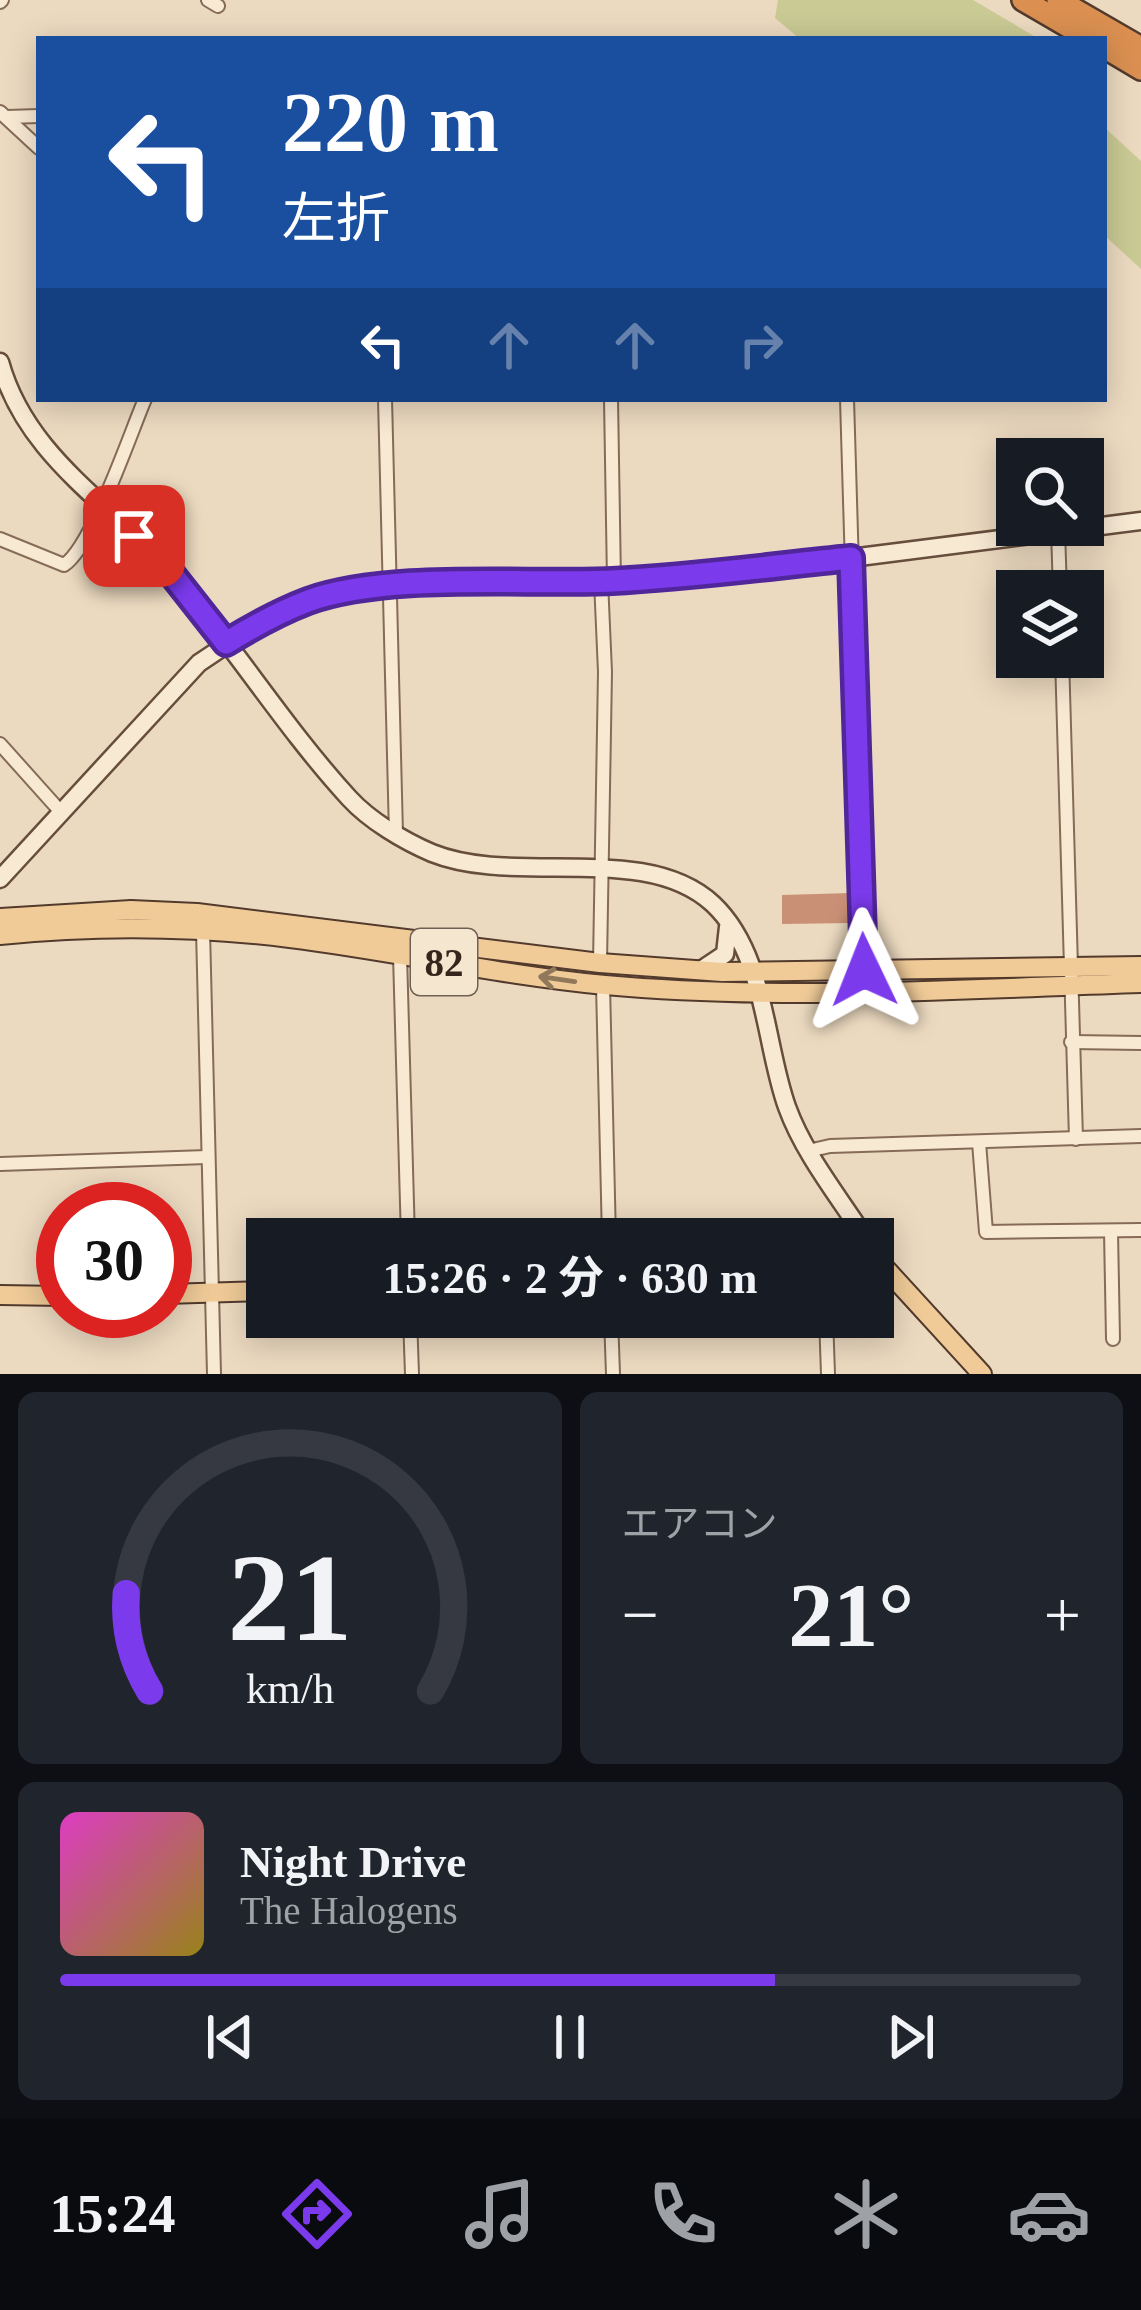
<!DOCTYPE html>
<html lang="ja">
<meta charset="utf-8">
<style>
body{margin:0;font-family:"Times New Roman","Noto Sans JP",serif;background:#20242c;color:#f1f3f6;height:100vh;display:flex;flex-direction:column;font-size:45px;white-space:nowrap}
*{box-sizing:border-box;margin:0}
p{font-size:39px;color:#9ea1a6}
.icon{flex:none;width:66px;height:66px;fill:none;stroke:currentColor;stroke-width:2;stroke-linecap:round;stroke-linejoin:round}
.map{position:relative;height:1374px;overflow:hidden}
.side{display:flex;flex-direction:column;gap:18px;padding:18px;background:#0d0f14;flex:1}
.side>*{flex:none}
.hud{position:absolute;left:36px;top:36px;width:1071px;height:366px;border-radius:0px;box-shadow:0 6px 30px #0003;background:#1a4fa0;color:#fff;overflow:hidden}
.fabs{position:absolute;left:996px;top:438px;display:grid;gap:24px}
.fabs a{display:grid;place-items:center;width:108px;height:108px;border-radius:0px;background:#171b24;box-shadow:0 6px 30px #0003;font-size:60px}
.speed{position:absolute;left:36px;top:1182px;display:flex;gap:24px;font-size:60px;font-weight:700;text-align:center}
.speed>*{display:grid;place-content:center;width:156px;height:156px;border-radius:50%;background:#171b24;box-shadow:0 6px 30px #0003;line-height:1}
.speed .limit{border:18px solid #d22;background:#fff;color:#111}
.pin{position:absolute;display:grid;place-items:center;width:102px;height:102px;color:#fff;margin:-51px;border-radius:24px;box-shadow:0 6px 18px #0006}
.me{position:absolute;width:132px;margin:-66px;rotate:358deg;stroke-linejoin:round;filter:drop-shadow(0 0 9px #0008)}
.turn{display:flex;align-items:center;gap:42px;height:252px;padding:0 48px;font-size:54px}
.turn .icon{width:156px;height:156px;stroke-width:2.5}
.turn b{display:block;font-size:84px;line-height:102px}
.lanes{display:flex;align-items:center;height:114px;padding:0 48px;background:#0003;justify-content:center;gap:60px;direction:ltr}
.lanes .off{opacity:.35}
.big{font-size:90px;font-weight:700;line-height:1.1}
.side .card{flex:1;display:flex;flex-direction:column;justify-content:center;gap:18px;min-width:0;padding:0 42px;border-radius:18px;background:#20242c}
.side .dial{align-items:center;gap:0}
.dial svg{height:312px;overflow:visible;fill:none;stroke:#363941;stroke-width:7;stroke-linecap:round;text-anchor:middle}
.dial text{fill:#f1f3f6;stroke:none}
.song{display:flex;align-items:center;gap:36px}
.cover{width:144px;height:144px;border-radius:18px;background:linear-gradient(135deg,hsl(310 70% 55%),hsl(50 70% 35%))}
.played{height:12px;border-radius:6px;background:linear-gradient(90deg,#7c3aed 70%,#363941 70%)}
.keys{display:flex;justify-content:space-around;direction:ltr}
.heat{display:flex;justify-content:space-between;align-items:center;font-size:66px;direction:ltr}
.side .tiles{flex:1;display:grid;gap:18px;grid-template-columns:1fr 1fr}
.card:last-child{grid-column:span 2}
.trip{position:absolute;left:246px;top:1218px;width:648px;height:120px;border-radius:0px;background:#171b24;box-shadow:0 6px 30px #0003;font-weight:700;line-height:120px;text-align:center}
.dock{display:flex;height:192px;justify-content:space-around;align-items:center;background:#090b0e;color:#9ea1a6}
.dock .icon{width:84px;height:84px}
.dock .on{color:#7c3aed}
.dock b{font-size:54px;color:#f1f3f6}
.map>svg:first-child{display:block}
.green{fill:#c9ca94}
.building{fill:#ca9076}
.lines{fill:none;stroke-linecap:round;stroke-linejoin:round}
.street-casing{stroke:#856b58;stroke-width:16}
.secondary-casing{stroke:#674d3c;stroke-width:21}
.primary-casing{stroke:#523a2d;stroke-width:22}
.highway-casing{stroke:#523a2d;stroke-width:26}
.street{stroke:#f8e9d3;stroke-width:12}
.secondary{stroke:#f8e9d3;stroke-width:16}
.primary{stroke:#f0cb98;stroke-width:18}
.highway{stroke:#db9051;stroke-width:21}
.oneway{stroke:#92785a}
.route-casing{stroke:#51269a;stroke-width:30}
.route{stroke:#7c3aed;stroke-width:21}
.labels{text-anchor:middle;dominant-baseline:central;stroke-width:12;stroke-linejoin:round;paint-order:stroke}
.shield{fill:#f4e6cf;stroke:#6e6052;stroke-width:3}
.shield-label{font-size:39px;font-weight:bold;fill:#35261d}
</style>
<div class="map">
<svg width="1141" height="1374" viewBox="0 0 1141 1374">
<rect width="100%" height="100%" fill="#ecdac0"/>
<g class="green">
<polygon points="778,0 973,0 1039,39 800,39 775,18"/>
<polygon points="1104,127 1141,161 1141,269 1104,235"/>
</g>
<polygon class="building" points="851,893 852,923 782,924 782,895"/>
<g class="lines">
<defs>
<g id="street">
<polyline points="208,0 218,6"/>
<polyline points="0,2 2,0"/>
<polyline points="0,112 39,148"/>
<polyline points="7,117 39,116"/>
<polyline points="385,399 396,834"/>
<polyline points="611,399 614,581"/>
<polyline points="847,399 864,971"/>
<polyline points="1058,531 1060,591"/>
<path d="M0,539L64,565C92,547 130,434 145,399"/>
<polyline points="1062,657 1076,1139"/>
<polyline points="0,744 60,811"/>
<polyline points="203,930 214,1374"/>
<polyline points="400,955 408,1239"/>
<polyline points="600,963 605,672 601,581"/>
<polyline points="603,985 609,1239"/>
<polyline points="1071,1042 1141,1043"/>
<polyline points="979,1142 986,1232 1141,1230"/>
<polyline points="808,1151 830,1146 1141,1136"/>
<polyline points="0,1164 207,1157"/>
<polyline points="1111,1231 1113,1339"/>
<polyline points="410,1317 412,1374"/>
<polyline points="611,1317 613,1374"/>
<polyline points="826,1317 828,1374"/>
</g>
<g id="secondary">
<path d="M0,362C26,456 108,501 169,570C232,643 284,727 349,798C370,821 404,841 432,853C516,887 645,841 713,904C766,954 764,1043 787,1107C804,1154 839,1197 866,1239"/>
<polyline points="0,879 199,663 262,621 311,600 387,587 614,581 851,558 1141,521"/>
<polyline points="701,970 725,954 728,927"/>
<polyline points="873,1250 885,1268"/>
</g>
<g id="primary">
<polyline points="0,918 131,910 197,913 600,963 722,972 1141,966"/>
<path d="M0,935C97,925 194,926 290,938C395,951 499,975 605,985C783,1001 963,989 1141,983"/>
<polyline points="873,1269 885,1268 982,1374"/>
<polyline points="165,1294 267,1291"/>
<polyline points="0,1295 63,1296"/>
</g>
<g id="highway">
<polyline points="1023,0 1090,39"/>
<polyline points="1058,0 1141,48"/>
<polyline points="1104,47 1141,69"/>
</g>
</defs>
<use href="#street" class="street-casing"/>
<use href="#secondary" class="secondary-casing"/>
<use href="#primary" class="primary-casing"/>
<use href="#highway" class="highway-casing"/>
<use href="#street" class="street"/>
<use href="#secondary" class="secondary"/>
<use href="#primary" class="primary"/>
<use href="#highway" class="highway"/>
</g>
<defs><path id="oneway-shaft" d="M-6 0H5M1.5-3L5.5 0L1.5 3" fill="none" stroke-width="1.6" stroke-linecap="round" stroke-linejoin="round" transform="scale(3)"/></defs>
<use class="oneway" href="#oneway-shaft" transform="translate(557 979) rotate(-172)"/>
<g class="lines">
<defs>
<path id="route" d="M134,536L167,568L226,643C252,627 279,612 308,601C388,572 524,585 612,581C692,577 772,566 851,558L864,970"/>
</defs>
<use href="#route" class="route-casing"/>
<use href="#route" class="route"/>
</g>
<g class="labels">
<rect class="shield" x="411" y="929" width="66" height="66" rx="9"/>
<g class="shield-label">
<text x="444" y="962">82</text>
</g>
</g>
</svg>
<div class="fabs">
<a><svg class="icon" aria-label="search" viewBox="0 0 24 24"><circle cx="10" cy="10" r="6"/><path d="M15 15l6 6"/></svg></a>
<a><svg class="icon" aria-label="layers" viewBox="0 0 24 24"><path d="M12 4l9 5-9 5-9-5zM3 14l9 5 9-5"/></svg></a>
</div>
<div class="speed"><div class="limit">30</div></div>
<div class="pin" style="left:134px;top:536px;background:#d93025"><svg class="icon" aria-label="arrive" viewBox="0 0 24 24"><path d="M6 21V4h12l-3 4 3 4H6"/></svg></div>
<svg class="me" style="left:864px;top:970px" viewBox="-20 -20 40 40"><path d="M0-17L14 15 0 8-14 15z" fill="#7c3aed" stroke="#fff" stroke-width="4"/></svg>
<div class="trip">15:26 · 2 分 · 630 m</div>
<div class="hud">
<div class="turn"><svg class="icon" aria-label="left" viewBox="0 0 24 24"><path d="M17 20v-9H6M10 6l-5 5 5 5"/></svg><div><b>220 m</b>左折</div></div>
<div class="lanes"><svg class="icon" aria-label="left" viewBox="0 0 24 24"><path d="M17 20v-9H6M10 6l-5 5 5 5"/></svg><svg class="icon off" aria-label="ahead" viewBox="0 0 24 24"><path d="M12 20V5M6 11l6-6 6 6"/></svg><svg class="icon off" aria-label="ahead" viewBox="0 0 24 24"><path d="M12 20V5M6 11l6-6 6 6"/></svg><svg class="icon off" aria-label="right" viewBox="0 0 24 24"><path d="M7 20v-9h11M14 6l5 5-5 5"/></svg></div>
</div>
</div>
<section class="side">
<div class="tiles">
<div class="card dial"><svg viewBox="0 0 100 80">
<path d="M14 69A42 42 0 1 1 86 69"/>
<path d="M14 69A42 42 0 0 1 8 44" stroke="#7c3aed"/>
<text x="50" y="56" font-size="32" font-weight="700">21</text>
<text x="50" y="72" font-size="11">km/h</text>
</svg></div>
<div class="card"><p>エアコン</p>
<div class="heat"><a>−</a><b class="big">21°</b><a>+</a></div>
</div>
<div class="card">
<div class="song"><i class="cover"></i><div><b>Night Drive</b><p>The Halogens</p></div></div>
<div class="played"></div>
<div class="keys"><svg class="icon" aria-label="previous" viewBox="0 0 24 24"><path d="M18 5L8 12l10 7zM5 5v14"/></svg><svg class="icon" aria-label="pause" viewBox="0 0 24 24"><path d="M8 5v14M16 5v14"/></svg><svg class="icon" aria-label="next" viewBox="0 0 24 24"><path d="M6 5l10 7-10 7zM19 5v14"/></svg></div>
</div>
</div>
</section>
<nav class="dock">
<b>15:24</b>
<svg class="icon on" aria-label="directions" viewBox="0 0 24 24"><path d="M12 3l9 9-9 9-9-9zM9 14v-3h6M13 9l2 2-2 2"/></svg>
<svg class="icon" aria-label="music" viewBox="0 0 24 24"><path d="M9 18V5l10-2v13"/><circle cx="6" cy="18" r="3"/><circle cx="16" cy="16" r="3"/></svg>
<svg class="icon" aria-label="phone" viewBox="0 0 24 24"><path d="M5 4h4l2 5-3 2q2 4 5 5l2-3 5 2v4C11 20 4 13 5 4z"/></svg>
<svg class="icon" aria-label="climate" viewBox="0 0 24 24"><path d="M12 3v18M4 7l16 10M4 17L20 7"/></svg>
<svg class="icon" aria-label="car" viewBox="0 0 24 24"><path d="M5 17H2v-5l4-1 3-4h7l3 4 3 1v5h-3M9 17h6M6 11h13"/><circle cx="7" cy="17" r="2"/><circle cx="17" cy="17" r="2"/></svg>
</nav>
